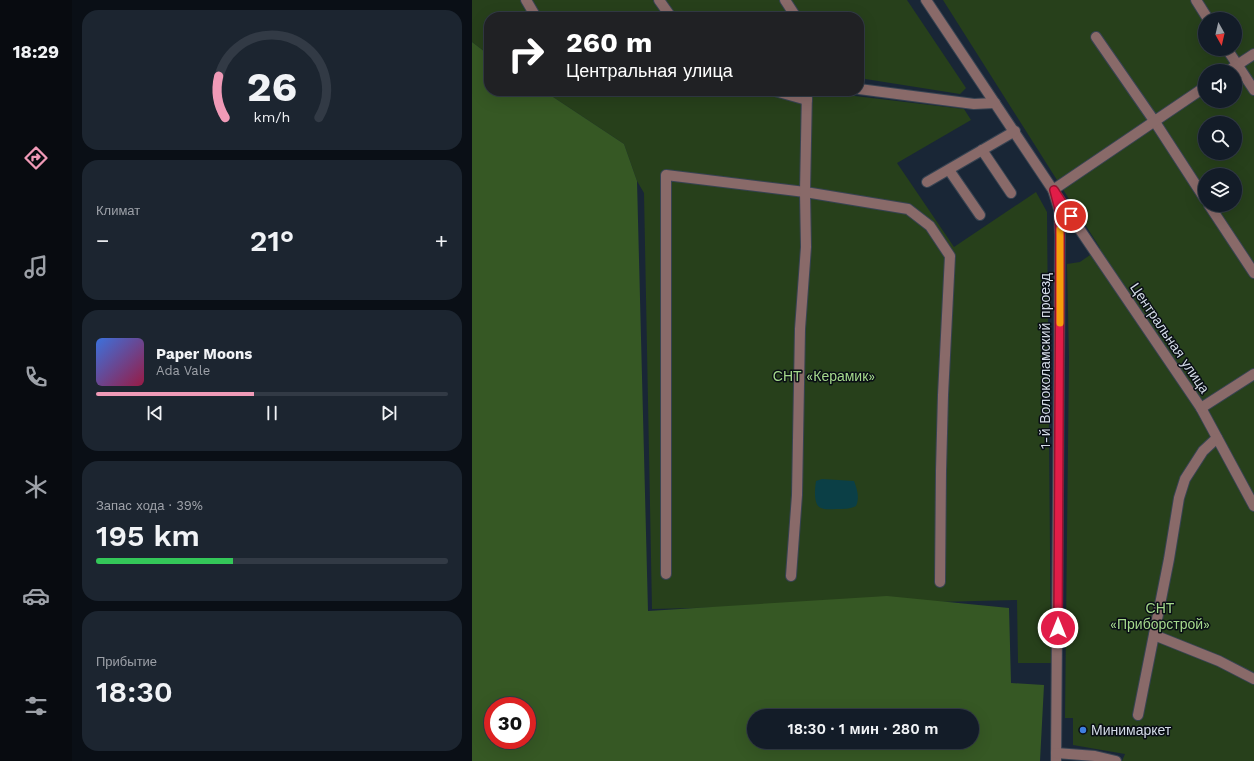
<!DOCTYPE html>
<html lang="ru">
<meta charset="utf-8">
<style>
body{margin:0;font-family:"Work Sans",sans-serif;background:#1c2530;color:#f1f3f6;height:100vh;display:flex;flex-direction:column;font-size:15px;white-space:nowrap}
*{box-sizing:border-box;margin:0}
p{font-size:13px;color:#9da1a8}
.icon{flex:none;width:22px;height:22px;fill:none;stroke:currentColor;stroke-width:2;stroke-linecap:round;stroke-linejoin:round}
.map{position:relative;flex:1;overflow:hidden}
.details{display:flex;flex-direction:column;gap:10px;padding:10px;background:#0a0f16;width:400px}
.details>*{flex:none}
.hud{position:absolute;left:12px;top:12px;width:380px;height:84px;border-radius:16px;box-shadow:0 4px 16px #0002,0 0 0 1px #323a45;background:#202124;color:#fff;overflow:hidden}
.needle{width:26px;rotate:172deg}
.fabs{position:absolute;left:726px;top:12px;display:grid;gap:8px}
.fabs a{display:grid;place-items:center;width:44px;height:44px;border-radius:50%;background:#131c28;box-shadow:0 4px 16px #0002,0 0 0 1px #323a45;font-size:20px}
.speed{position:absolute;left:12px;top:697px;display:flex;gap:8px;font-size:20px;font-weight:700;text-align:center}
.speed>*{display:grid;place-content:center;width:52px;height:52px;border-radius:50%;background:#131c28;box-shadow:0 4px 16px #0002,0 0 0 1px #323a45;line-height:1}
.speed .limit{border:6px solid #d22;background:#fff;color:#111}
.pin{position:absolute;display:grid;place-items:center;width:34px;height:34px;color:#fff;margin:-17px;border:2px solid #fff;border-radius:50%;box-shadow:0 1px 4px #0007}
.me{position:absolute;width:44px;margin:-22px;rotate:0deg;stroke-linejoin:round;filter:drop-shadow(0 0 3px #0008)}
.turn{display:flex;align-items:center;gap:14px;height:84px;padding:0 16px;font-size:18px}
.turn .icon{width:52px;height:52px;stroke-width:2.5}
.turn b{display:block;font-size:28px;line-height:34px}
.big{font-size:30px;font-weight:600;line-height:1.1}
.details .card{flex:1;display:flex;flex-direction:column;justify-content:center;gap:6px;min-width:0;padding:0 14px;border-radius:16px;background:#1c2530}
.details .dial{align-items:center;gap:0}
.dial svg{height:104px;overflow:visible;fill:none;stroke:#323a45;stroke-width:7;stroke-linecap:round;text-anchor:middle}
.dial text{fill:#f1f3f6;stroke:none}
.song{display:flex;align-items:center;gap:12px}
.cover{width:48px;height:48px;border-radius:6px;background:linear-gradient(135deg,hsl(220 70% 55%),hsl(340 70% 35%))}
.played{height:4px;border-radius:2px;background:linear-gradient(90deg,#f09ab7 45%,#323a45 45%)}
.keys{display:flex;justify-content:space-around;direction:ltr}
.heat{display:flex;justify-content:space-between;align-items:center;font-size:22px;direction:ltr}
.charge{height:6px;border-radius:3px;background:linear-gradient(90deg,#34c759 39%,#323a45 0)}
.trip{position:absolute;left:275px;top:709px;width:232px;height:40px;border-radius:20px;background:#131c28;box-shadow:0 4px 16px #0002,0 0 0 1px #323a45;font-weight:600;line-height:40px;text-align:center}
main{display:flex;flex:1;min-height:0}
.tab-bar{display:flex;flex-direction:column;width:72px;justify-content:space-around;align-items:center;background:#080b10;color:#9da1a8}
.tab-bar .icon{width:28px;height:28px}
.tab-bar .current{color:#f09ab7}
.tab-bar b{font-size:18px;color:#f1f3f6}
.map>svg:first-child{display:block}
.green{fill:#27401b;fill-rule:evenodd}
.forest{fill:#365824;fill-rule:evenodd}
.water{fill:#0b3f46}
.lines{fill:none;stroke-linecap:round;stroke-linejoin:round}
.minor-casing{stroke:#374352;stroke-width:12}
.minor{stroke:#896a69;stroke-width:10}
.route-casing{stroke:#92132f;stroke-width:10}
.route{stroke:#e11d48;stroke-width:7}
.slow{stroke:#f59e0b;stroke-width:7}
.shop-dot{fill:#3f7fe0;stroke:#090e15;stroke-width:1.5}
.labels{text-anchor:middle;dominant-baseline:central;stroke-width:3;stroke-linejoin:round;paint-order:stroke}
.street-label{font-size:14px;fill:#d4dce7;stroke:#090e15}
.park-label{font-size:14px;fill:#a5d98c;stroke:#090e15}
.poi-label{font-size:14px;fill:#d4dce7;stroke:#090e15;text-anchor:start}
</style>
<main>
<nav class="tab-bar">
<b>18:29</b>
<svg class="icon current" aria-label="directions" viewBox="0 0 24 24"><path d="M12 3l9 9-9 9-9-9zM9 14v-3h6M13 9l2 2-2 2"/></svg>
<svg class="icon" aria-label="music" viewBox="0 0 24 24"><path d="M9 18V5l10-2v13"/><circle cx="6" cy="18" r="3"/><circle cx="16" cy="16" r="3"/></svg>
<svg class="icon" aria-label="phone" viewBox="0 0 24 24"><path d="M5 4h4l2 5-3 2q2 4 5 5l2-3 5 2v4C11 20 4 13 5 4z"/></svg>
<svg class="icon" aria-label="climate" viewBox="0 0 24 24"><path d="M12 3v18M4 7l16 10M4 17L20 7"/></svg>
<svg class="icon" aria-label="car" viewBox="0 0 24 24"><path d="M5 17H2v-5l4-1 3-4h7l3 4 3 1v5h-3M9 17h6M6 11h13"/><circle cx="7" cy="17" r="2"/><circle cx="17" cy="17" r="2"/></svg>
<svg class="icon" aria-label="filters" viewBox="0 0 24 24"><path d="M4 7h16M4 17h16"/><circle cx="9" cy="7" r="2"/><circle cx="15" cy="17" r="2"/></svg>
</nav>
<section class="details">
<div class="card dial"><svg viewBox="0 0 100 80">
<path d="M14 69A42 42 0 1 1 86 69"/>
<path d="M14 69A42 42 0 0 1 9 37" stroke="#f09ab7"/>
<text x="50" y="56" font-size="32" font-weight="700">26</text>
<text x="50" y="72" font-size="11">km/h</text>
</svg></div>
<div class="card"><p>Климат</p>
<div class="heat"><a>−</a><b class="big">21°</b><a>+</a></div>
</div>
<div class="card">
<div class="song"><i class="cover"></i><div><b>Paper Moons</b><p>Ada Vale</p></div></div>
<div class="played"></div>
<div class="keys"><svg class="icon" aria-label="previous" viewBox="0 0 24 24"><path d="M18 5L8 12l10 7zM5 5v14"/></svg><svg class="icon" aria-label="pause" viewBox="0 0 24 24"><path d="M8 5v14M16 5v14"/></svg><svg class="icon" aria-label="next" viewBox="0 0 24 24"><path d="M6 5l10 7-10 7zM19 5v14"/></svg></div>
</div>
<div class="card"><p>Запас хода · 39%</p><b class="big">195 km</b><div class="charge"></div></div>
<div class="card"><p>Прибытие</p><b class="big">18:30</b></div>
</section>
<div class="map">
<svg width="782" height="761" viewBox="0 0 782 761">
<rect width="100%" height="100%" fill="#192636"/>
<g class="green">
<polygon points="0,0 435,0 494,88 488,94 387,78 387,17 17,17 17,55 0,42"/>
<path d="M471,0H782V761H650L653,754L601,745V718H593L597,357L595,264L608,262L628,248ZM733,19H763V49H733ZM733,71H763V101H733ZM733,123H763V153H733ZM733,175H763V205H733Z"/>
<polygon points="72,91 341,91 492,109 499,120 425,163 482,247 564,192 575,212 579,663 546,663 545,600 180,609 172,193 165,181 152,144"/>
</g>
<path class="forest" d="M0,42L17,55V91H72L152,144L165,181L176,611L415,596L537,608L539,683L572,685L568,761H0ZM21,706H55V740H21ZM282,716H500V742H282Z"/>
<path class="water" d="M350,479L382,481C385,489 388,498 384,506C378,509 372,509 365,509C360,509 353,510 349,508C341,505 343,488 344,481Z"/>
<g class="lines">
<defs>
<g id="minor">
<polyline points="54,0 64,17"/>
<polyline points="187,0 199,17"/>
<polyline points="313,0 324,17"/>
<polyline points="454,0 581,190 587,209 588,235 584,761"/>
<polyline points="724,0 736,19"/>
<polyline points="624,37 683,122 733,199"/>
<polyline points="755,49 782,90"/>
<polyline points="756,71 782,54"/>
<polyline points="733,87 581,190 729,408 782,506"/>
<polyline points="387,89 502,104 523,103"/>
<polyline points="303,91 335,100"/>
<polyline points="510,150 539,193"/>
<polyline points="477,170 508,215"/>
<polyline points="455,182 543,131"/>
<polyline points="737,205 782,273"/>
<polyline points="729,408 782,374"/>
<polyline points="194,574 194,175 333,192 436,209 458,226 478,256 471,395 469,471 468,582"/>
<polyline points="319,576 325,495 328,329 334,247 333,192 335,91"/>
<polyline points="682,635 747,661 782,679"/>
<polyline points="666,715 697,559 707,498 713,479 731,451 745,438"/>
<polyline points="584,753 623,756 644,761"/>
</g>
</defs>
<use href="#minor" class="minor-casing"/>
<use href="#minor" class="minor"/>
</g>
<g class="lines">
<defs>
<polyline id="route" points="586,628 588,235 587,209 582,190 599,216"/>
</defs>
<use href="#route" class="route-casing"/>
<use href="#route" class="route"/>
<polyline class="slow" points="588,323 588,229"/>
</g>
<circle class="shop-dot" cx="611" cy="730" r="4"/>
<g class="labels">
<g class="street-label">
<text transform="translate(698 338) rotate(56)">Центральная улица</text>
<text transform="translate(573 361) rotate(-90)">1-й Волоколамский проезд</text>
</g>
<g class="park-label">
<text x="352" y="376">СНТ «Керамик»</text>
<text x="688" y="608">СНТ<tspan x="688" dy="16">«Приборстрой»</tspan></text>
</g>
<g class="poi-label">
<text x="619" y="730">Минимаркет</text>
</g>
</g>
</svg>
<div class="fabs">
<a><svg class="needle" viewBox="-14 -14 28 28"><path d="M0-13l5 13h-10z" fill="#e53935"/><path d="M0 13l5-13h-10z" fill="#9da1a8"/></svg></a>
<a><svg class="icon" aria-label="sound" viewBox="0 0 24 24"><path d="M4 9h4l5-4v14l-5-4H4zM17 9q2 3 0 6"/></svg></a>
<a><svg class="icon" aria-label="search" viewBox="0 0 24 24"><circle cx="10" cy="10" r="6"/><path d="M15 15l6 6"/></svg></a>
<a><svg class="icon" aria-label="layers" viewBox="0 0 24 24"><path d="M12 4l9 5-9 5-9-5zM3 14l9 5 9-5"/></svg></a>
</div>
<div class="speed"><div class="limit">30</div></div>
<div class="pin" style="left:599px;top:216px;background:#d93025"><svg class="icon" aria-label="arrive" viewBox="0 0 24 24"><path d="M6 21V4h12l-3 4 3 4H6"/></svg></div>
<svg class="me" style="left:586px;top:628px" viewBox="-20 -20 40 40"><circle r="17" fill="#e11d48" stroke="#fff" stroke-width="3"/><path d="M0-11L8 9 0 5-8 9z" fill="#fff"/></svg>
<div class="trip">18:30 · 1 мин · 280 m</div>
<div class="hud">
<div class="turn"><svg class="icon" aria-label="right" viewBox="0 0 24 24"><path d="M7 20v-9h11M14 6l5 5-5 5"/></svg><div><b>260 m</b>Центральная улица</div></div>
</div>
</div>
</main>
